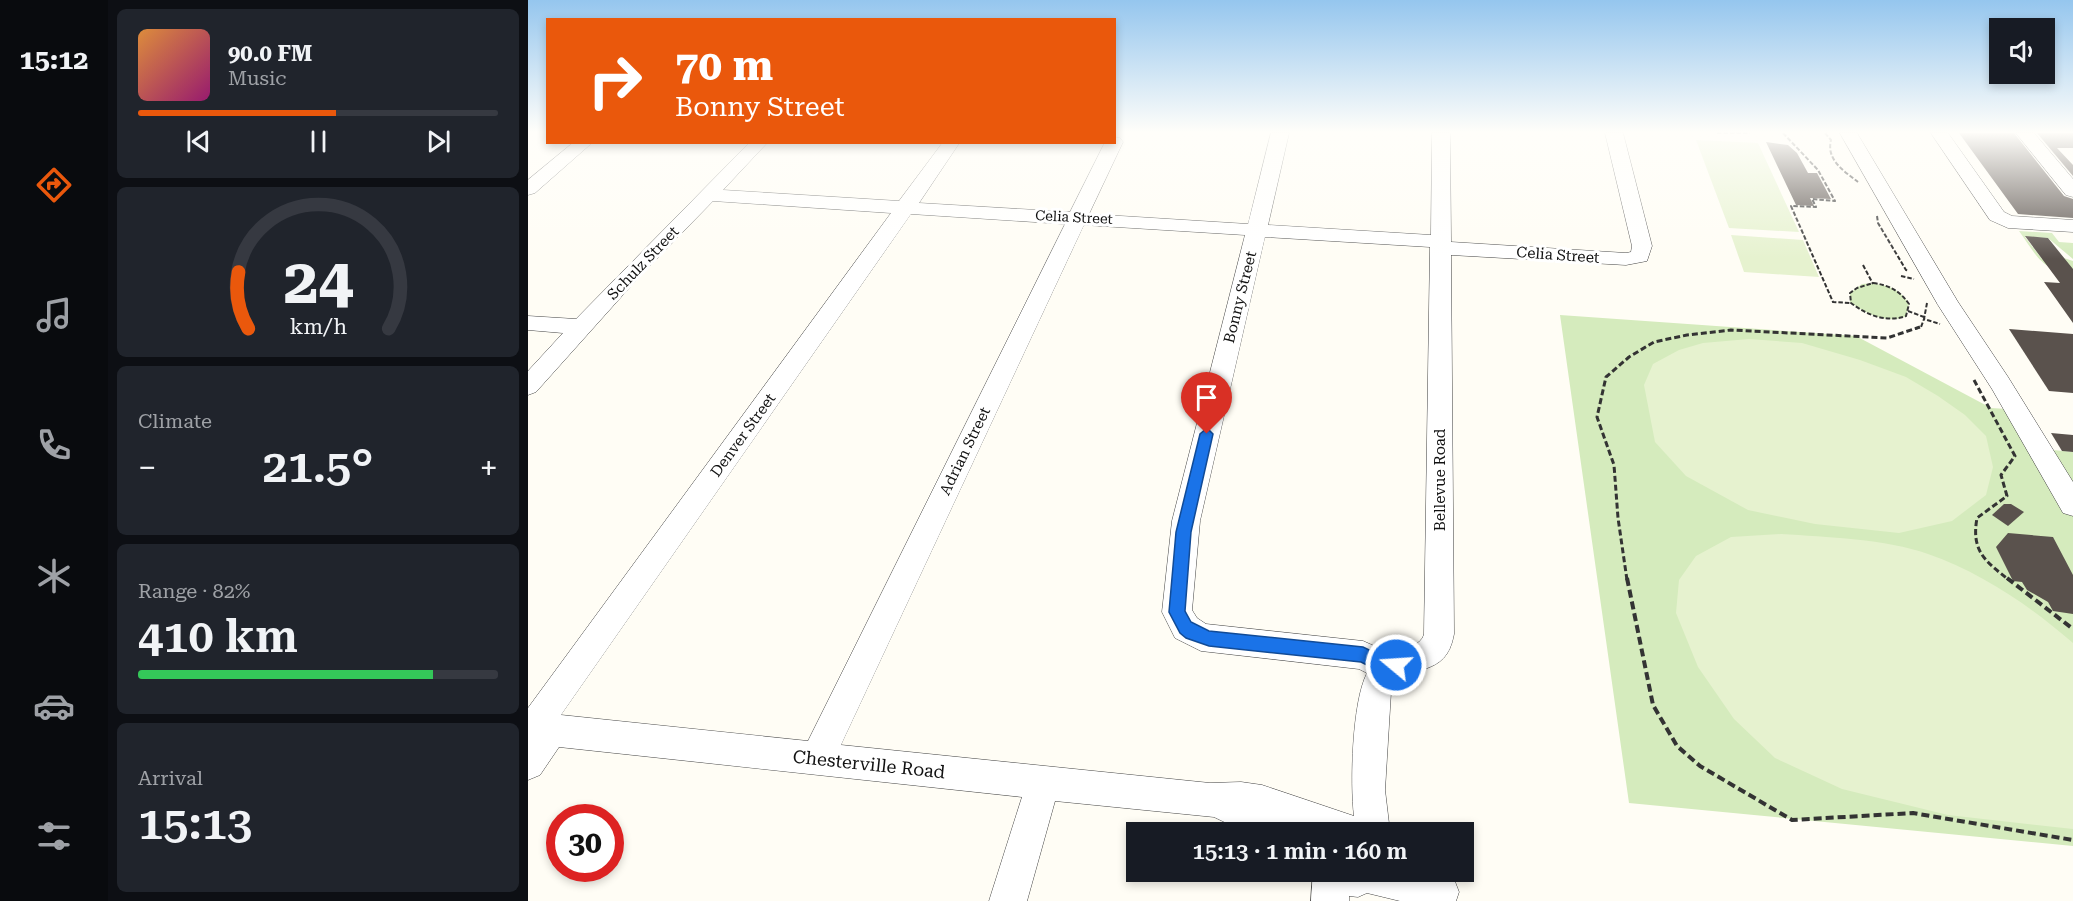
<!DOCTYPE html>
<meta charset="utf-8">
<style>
body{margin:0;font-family:"Roboto Serif",serif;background:#20242c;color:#f1f3f6;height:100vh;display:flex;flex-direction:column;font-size:22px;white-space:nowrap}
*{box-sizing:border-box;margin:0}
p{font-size:20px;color:#9ea1a6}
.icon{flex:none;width:33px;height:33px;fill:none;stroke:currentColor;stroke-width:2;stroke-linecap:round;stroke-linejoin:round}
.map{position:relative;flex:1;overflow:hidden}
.details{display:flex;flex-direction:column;gap:9px;padding:9px;background:#0d0f14;width:420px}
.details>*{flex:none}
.guide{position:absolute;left:18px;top:18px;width:570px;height:126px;border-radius:0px;box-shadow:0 3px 9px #0003;background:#ea580c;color:#fff;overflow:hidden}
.fabs{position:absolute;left:1461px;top:18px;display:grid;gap:12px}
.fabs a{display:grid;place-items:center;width:66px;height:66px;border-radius:0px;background:#171b24;box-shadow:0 3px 9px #0003;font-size:30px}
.speed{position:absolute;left:18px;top:804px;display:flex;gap:12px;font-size:30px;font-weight:700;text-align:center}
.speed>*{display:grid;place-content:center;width:78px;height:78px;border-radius:50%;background:#171b24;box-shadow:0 3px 9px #0003;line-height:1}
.speed .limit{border:9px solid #d22;background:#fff;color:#111}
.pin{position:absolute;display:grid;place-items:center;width:51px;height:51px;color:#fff;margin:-62px -26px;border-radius:50% 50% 50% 0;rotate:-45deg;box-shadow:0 0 6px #0007}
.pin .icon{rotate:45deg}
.me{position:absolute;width:66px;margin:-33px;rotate:288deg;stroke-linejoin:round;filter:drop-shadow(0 0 4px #0008)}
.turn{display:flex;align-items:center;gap:21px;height:126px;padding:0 30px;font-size:27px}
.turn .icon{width:78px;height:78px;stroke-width:2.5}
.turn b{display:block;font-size:42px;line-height:51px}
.big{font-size:45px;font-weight:600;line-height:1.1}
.details .card{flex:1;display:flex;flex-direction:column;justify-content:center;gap:9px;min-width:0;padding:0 21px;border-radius:9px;background:#20242c}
.details .dial{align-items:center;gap:0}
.dial svg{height:156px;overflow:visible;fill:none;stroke:#363941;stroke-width:7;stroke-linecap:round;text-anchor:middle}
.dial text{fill:#f1f3f6;stroke:none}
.song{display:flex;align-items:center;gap:18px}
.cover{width:72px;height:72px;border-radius:9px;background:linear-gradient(135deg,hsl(30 70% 55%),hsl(320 70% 35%))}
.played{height:6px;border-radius:3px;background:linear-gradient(90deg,#ea580c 55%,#363941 55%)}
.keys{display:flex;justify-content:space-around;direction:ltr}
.heat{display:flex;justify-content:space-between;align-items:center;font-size:33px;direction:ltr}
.charge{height:9px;border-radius:4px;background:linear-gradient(90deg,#34c759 82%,#363941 0)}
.trip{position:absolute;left:598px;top:822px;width:348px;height:60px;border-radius:0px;background:#171b24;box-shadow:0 3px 9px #0003;font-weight:600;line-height:60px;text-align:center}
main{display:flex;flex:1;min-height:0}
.tabs{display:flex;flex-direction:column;width:108px;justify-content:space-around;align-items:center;background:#090b0e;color:#9ea1a6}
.tabs .icon{width:42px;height:42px}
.tabs .selected{color:#ea580c}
.tabs b{font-size:27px;color:#f1f3f6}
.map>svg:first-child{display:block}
.green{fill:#d5ebbd}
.pitch{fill:#e6f2cf}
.building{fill:#5a524d}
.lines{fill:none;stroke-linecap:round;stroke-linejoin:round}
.minor-casing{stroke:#444;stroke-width:1}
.path-far2{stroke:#333;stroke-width:2;stroke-dasharray:4.5 2;stroke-linecap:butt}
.path-far1{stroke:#333;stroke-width:3;stroke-dasharray:6 3;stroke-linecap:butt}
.path{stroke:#333;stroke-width:4;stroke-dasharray:8 4;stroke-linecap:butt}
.minor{fill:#fff;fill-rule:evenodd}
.route{fill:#1a73e8;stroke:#114b97;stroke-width:1.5}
.labels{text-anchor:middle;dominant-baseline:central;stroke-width:6;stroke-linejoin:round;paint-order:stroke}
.far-street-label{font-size:14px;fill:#111;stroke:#fff}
.street-label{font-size:15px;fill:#111;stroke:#fff}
.near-street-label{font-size:18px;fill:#111;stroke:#fff}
</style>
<main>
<nav class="tabs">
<b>15:12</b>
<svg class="icon selected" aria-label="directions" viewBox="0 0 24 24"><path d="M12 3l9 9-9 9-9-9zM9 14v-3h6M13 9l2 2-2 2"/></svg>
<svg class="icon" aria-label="music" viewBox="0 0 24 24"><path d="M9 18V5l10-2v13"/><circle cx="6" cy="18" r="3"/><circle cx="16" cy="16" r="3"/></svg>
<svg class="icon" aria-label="phone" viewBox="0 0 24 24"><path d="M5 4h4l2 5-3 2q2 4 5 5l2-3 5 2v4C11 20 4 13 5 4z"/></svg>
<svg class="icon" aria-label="climate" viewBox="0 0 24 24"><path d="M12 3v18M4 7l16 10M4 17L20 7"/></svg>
<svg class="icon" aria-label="car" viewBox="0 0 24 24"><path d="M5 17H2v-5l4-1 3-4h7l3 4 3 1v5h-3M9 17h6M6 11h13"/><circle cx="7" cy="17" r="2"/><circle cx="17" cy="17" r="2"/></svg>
<svg class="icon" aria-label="filters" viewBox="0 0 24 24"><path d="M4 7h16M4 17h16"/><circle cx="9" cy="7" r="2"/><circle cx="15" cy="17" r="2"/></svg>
</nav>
<section class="details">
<div class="card">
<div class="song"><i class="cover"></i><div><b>90.0 FM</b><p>Music</p></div></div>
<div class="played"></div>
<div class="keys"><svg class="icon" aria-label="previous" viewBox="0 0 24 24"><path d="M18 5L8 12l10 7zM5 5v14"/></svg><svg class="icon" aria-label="pause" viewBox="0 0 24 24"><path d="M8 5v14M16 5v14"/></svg><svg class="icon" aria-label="next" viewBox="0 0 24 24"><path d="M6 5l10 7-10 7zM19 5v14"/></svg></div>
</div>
<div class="card dial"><svg viewBox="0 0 100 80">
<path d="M14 69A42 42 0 1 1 86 69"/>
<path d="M14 69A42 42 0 0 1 9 40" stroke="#ea580c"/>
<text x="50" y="56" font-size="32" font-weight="700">24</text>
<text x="50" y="72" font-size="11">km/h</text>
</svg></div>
<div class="card"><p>Climate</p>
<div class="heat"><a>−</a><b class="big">21.5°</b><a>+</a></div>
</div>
<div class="card"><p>Range · 82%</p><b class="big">410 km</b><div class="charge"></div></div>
<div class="card"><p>Arrival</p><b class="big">15:13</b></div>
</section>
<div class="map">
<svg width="1545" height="901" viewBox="0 0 1545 901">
<rect width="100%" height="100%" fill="#fffdf5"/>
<g class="green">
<path d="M1491,231L1524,233L1531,242L1545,243V259L1520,238L1497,237L1514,259L1537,260L1536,258L1545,261V274C1513,270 1509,256 1491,231Z"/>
<path d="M1334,284C1354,283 1370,286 1381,304L1378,316C1361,325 1336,313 1322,302V293Z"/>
<path d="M1032,315L1328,336L1463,408L1496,410C1505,425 1516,435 1525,450L1545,452V846L1101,803Z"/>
</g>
<g class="pitch">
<polygon points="1168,140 1230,143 1271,232 1201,228"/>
<polygon points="1203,235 1275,240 1291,277 1216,272"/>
<polygon points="1221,339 1274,343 1332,360 1378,377 1410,396 1437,415 1458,436 1465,467 1458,495 1424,521 1371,533 1287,524 1220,510 1158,476 1127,442 1116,385 1125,364 1151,350 1175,343"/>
<path d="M1253,534C1298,537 1358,539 1400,554C1454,573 1501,605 1545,643V829L1420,815L1314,789L1247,758L1206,719L1170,667L1148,613L1151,580L1168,556L1203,537Z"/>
</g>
<g class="building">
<polygon points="1431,133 1486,133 1536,196 1545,199 1545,218 1490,214"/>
<polygon points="1509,133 1545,133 1545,148 1529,148 1545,165 1545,176"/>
<polygon points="1238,142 1260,145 1269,153 1280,173 1289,173 1303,199 1282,198 1286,206 1268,205"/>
<polygon points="1497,236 1520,238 1545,269 1545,323 1516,282 1532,283"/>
<polygon points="1481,329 1545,334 1545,393 1521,391"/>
<polygon points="1523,433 1545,435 1545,452 1534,451"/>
<polygon points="1476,504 1483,504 1496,512 1480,526 1464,515"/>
<polygon points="1480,533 1525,537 1545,575 1545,614 1525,611 1520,602 1499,590 1494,582 1485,581 1468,547"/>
</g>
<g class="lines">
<defs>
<g id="minor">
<path d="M743,133H761L740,225L903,235L904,133H922L923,242L1098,253L1103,252L1104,246L1077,133H1095L1124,246L1119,261L1098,265L923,255L926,634C918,680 883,660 863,692L857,790L862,832H717L686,817L527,801L499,901H461L494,797L31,747L12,775L0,780V708L363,213L185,201L111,277L8,392L0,395V371L35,333L0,330V316L48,319L222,142H240L195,190L371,201L415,142H432L391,203L542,212L577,142H586V137L592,138L595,142L561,214L720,224ZM383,214L537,224L280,741L33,715ZM556,225L717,235L644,521L634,612L647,638L673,651L831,669L839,673C824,702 822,783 826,816L734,785L713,782L682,783L313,745ZM737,237L902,247L896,634C893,647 873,649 862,653L835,641L678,624L669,618L664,610L672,521Z"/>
<polygon points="1312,133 1329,133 1430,302 1480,377 1545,482 1545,516 1535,513 1464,389 1410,305"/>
<polygon points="1403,133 1420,133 1476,212 1484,216 1545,220 1545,232 1480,228 1462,220"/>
<polygon points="1488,133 1506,133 1545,179 1545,197 1538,195"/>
<polygon points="46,142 65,142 7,193 0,195 0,180"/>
<polygon points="785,872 904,872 926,879 931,892 928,901 872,901 839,893 830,897 821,896 821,901 783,901"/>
</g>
</defs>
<use href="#minor" class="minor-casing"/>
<g class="path-far2">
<polyline points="1189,133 1222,133"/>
<polyline points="1255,133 1290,170 1307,201 1284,199 1288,207 1263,206 1305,302 1323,303"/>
<path d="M1297,133L1303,140C1298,160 1316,171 1330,182"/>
<polyline points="1349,216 1350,223 1378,270 1381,271"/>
<polyline points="1335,265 1345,284"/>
<polyline points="1373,276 1386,279"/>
<path d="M1345,283C1361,285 1372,291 1381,304L1378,316C1358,323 1339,315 1323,303L1322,293L1329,288Z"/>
<polyline points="1399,303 1396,319 1412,324"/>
<polyline points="1380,311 1396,317"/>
<polyline points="1387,329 1393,327 1396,319"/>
</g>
<g class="path-far1">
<path d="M1446,380L1487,456L1473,475L1479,496L1449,518C1443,551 1457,561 1481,580"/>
<polyline points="1099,580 1090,518 1086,465 1069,417 1078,377 1101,357 1126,342 1159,335 1203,330 1359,338 1392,327"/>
</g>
<g class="path">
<polyline points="1099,578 1125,705 1149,746 1172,766 1264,820 1385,813 1545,840"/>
<polyline points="1479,578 1545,629"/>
</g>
<use href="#minor" class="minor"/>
</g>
<linearGradient id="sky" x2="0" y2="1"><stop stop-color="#95c6ee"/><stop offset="0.51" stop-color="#fffefa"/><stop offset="1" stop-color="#fffefa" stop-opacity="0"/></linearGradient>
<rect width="1545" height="259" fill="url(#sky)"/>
<polygon class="route" points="679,428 685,434 663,532 657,611 663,622 681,631 835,647 862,660 868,658 874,660 876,665 874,671 862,677 833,662 681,646 658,638 652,633 641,612 648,532 672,434"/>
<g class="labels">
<g class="far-street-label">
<text transform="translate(546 217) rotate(3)">Celia Street</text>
</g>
<g class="street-label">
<text transform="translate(1030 255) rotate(4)">Celia Street</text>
<text transform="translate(115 263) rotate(-46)">Schulz Street</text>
<text transform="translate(712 297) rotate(-76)">Bonny Street</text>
<text transform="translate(215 435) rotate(-54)">Denver Street</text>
<text transform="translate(437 451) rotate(-64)">Adrian Street</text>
<text transform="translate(912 480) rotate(-90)">Bellevue Road</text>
</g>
<g class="near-street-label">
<text transform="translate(341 764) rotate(6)">Chesterville Road</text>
</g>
</g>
</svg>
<div class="fabs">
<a><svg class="icon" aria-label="sound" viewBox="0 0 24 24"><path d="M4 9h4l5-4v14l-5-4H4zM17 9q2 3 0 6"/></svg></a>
</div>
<div class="speed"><div class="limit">30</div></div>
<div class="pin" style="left:679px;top:434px;background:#d93025"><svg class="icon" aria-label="arrive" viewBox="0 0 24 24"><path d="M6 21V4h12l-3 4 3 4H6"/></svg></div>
<svg class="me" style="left:868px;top:665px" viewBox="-20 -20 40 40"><circle r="17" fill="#1a73e8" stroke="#fff" stroke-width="3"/><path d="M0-11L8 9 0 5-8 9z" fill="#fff"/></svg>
<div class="trip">15:13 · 1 min · 160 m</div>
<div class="guide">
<div class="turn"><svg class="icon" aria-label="right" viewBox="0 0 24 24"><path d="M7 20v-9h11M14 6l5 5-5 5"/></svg><div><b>70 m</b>Bonny Street</div></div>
</div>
</div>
</main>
